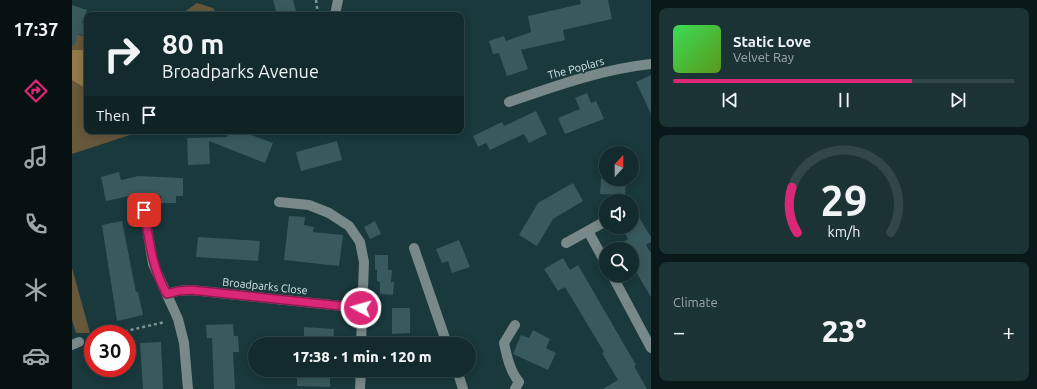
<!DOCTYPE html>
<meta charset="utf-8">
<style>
body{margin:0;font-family:Ubuntu,sans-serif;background:#1c3336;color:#f1f3f6;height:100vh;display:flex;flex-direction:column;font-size:15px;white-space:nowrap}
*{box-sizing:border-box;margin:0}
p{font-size:13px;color:#9da7aa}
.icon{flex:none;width:22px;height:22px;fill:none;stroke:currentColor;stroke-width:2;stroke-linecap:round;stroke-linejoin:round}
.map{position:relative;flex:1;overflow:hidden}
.drawer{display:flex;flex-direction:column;gap:8px;padding:8px;background:#0a1819;width:386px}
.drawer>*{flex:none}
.banner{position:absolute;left:12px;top:12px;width:380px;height:122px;border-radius:8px;box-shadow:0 2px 10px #0003,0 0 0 1px #32474a;background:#132b2e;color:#f1f3f6;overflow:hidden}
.needle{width:26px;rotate:21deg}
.tools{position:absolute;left:527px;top:146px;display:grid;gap:8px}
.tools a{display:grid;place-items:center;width:40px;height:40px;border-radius:50%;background:#132b2e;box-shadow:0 2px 10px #0003,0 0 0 1px #32474a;font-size:20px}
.speed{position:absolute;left:12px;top:325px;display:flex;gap:8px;font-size:20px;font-weight:700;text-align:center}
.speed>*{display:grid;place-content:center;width:52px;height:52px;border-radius:50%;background:#132b2e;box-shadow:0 2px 10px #0003,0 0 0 1px #32474a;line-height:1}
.speed .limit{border:6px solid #d22;background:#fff;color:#111}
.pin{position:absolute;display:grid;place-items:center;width:34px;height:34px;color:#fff;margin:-17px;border-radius:8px;box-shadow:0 2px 6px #0006}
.me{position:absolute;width:44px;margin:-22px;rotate:276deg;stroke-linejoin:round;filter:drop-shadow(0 0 3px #0008)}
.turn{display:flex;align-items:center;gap:14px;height:84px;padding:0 12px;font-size:18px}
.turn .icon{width:52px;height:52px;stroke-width:2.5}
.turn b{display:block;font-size:28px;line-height:34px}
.then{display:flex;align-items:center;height:38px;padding:0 12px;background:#0003;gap:8px;font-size:15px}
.big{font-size:30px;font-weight:800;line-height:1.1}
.drawer .tile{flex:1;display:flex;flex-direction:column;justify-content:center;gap:6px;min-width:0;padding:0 14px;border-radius:8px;background:#1c3336}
.drawer .dial{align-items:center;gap:0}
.dial svg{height:104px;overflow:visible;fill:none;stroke:#32474a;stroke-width:7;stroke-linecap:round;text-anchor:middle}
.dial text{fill:#f1f3f6;stroke:none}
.song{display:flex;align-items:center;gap:12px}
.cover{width:48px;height:48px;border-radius:6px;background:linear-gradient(135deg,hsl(130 70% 55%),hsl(90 70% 35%))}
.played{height:4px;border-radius:2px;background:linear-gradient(90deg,#db2777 70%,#32474a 70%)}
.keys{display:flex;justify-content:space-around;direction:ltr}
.heat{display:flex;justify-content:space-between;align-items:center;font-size:22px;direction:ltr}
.trip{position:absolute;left:176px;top:337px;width:228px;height:40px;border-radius:20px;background:#132b2e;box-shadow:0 2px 10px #0003,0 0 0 1px #32474a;font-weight:800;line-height:40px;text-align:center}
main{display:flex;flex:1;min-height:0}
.tabs{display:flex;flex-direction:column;width:72px;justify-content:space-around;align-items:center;background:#081112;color:#9da7aa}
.tabs .icon{width:28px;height:28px}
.tabs .selected{color:#db2777}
.tabs b{font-size:18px;color:#f1f3f6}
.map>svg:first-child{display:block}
.green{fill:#67573b}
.water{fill:#947a4a}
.building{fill:#38595d}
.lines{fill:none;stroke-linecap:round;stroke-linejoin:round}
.path{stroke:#7d9699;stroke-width:2.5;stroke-dasharray:3 3;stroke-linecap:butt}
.minor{stroke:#798889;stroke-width:10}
.route-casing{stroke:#8e194d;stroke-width:10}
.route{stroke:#db2777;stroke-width:7}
.labels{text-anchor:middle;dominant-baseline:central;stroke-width:3;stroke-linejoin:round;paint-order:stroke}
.street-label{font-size:11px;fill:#d4e7e9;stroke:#19393d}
</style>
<main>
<nav class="tabs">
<b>17:37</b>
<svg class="icon selected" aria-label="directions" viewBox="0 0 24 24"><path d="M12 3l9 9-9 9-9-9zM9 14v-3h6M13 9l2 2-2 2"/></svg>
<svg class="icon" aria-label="music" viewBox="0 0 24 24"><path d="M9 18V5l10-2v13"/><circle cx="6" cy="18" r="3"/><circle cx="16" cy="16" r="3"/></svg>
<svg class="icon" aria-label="phone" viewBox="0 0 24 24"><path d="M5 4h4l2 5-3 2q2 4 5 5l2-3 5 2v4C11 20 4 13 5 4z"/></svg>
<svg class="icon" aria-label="climate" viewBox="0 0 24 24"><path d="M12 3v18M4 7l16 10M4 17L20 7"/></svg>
<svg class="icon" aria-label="car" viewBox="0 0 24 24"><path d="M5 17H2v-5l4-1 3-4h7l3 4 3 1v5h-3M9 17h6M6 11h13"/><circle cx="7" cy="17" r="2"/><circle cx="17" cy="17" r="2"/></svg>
</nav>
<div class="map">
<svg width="579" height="389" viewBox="0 0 579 389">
<rect width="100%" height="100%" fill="#19393d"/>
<g class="green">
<polygon points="125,3 141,8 145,15 108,15"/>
<polygon points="0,32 13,37 15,33 15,131 70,131 0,154"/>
<polygon points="0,268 18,333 4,333 0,320"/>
</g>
<polygon class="water" points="0,50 15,50 15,89 0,80"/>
<g class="building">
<polygon points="201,0 221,0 225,15 205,15"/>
<polygon points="508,0 536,0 540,19 491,30 493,40 449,50 456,69 435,76 427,53 421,54 417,41 432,36 434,41 459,32 456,16 509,4"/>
<polygon points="0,5 15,10 10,23 15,24 15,37 6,34 2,46 0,46"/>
<polygon points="579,75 579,114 564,82"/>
<polygon points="515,93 519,103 524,101 532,119 493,134 486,118 508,109 503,98"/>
<polygon points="464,111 475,134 457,143 452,134 418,150 414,143 406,147 401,136 430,122 432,126"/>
<polygon points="157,131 168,131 201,143 193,163 137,141 138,164 116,165 115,138 155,137"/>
<polygon points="265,141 270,160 229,171 224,152"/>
<polygon points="47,172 49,180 66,176 111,178 111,196 104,196 104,203 89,203 89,196 62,195 34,201 29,177"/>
<polygon points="529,179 554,179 553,195 528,194"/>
<polygon points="501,183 511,201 481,219 465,246 447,235 466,203"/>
<polygon points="560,206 579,237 579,242 574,245 579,253 579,297 560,265 560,249 539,249 556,239 550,227 560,227"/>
<polygon points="217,216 233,217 232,225 242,227 241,232 271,235 267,266 212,260"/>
<polygon points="50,221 64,292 66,292 71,315 45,321 30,225"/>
<polygon points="303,221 309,234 298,239 292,227"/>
<polygon points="126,237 188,241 186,261 124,257"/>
<polygon points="387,240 398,267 380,273 376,261 370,263 364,249"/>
<polygon points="303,255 316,255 316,270 320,270 319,282 322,282 321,295 308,294 308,282 305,281 305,270 303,270"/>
<polygon points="491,258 498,270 506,265 564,365 562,366 575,389 531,389 546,380 530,353 532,352 493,287 486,291 472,269"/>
<polygon points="320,308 338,308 338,333 320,334"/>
<polygon points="161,324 162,336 166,336 167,352 161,352 163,389 142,389 140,338 135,338 134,325"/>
<polygon points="232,327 262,329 261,344 232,344"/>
<polygon points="461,330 478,339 474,348 484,353 476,370 441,354 449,335 457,338"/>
<polygon points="89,342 91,389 71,389 68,343"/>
<polygon points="225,370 258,370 258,387 225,386"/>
</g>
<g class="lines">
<g class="path">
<polyline points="244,0 246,15"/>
<polyline points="41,334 93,322"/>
</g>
<g class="minor">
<polyline points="263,15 266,0"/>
<path d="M437,102C483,86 531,69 579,64"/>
<polyline points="207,202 237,205 257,213 277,226 288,242 292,262 289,344"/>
<polyline points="72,210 81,264 106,319 112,343 116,389"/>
<polyline points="516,231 534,264"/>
<polyline points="494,243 534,221"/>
<polyline points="342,248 375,344"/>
<polyline points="540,275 579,348"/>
<polyline points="95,294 106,291 119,290 289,308"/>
<path d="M443,325L432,343C435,357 438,371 447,382L443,389"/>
<polyline points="0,345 7,342"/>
<polyline points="385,370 391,389"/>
<polyline points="288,389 289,370"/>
</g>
</g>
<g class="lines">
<defs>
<path id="route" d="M72,210C77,239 80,269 95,294L106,291L119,290L289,308"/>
</defs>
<use href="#route" class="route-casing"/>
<use href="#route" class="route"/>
</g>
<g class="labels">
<g class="street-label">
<text transform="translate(504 68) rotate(-15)">The Poplars</text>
<text transform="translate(193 286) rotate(6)">Broadparks Close</text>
</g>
</g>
</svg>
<div class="tools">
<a><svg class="needle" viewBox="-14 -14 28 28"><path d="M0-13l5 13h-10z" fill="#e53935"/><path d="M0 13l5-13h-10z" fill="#9da7aa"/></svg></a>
<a><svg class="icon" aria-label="sound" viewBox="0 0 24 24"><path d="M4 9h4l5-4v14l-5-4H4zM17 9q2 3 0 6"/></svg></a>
<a><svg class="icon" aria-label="search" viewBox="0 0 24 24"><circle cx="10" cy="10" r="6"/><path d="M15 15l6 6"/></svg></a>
</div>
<div class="speed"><div class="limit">30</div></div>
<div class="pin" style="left:72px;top:210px;background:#d93025"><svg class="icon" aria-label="arrive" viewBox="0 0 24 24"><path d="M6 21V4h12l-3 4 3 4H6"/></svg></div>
<svg class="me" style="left:289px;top:308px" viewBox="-20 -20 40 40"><circle r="17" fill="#db2777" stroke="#fff" stroke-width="3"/><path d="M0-11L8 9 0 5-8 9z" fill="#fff"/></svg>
<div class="trip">17:38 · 1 min · 120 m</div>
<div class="banner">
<div class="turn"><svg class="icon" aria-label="right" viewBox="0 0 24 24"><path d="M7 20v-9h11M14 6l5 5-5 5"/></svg><div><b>80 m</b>Broadparks Avenue</div></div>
<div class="then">Then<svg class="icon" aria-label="arrive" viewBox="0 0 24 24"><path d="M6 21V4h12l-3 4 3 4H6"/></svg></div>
</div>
</div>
<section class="drawer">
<div class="tile">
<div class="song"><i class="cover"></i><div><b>Static Love</b><p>Velvet Ray</p></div></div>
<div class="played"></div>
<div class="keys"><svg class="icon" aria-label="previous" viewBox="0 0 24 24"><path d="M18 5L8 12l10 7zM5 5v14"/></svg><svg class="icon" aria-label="pause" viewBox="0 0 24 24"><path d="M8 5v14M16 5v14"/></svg><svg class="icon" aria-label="next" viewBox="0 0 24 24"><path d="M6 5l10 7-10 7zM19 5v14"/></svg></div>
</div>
<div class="tile dial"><svg viewBox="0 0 100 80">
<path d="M14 69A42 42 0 1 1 86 69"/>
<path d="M14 69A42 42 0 0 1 10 34" stroke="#db2777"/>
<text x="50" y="56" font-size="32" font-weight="700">29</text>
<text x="50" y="72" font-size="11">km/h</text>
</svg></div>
<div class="tile"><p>Climate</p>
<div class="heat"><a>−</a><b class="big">23°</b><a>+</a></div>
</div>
</section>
</main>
